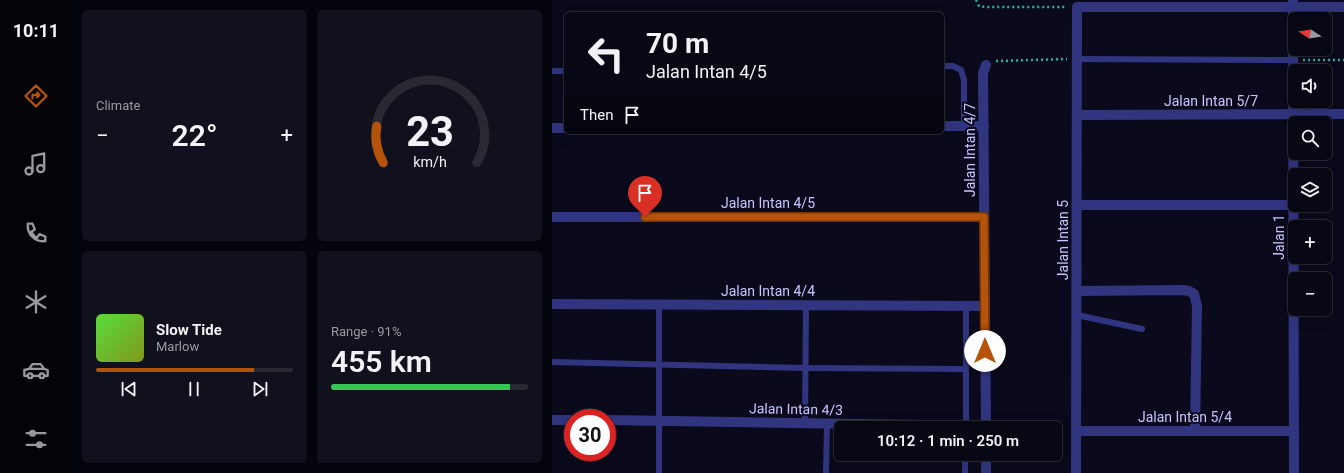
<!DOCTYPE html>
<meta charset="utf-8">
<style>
body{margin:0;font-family:Roboto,sans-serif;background:#11111e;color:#f1f3f6;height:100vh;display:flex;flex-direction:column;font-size:15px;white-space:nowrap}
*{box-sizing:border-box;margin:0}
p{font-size:13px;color:#989aa0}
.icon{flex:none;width:22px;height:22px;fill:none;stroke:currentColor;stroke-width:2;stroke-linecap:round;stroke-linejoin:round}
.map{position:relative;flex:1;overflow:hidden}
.side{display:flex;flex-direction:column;gap:10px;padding:10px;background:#04040c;width:480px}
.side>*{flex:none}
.hud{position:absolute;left:12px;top:12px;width:380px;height:122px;border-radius:6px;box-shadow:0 4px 16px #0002,0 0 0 1px #292934;background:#080815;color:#f1f3f6;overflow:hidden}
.needle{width:26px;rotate:282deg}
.buttons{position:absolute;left:736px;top:12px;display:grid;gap:8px}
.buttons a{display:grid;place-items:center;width:44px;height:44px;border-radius:6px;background:#080815;box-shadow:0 4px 16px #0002,0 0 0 1px #292934;font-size:20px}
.speed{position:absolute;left:12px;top:409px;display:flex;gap:8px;font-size:20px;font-weight:700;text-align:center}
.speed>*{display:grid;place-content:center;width:52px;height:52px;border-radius:50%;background:#080815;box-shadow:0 4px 16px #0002,0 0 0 1px #292934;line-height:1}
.speed .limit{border:6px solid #d22;background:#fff;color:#111}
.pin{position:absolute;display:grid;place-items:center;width:34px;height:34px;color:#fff;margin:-41px -17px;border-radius:50% 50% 50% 0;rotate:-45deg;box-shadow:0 0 4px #0007}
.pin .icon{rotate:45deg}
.me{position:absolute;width:44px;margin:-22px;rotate:0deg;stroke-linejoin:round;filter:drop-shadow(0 0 3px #0008)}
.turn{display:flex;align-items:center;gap:14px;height:84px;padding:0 16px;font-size:18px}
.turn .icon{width:52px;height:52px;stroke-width:2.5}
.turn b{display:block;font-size:28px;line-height:34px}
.then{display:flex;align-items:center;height:38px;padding:0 16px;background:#0003;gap:8px;font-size:15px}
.big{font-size:30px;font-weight:600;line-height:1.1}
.side .widget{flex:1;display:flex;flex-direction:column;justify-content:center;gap:6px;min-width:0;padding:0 14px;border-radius:6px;background:#11111e}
.side .dial{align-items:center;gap:0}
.dial svg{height:104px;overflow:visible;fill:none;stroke:#292934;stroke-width:7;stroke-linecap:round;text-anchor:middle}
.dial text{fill:#f1f3f6;stroke:none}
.song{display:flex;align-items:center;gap:12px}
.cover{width:48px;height:48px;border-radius:6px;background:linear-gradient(135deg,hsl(110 70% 55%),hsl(70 70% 35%))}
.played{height:4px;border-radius:2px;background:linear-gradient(90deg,#b45309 80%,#292934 80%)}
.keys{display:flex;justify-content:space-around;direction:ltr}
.heat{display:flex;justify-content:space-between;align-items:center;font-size:22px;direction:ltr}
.charge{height:6px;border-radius:3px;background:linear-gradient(90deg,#34c759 91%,#292934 0)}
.side .tiles{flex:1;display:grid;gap:10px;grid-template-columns:repeat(2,1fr)}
.trip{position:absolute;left:282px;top:421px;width:228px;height:40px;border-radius:6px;background:#080815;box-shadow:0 4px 16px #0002,0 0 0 1px #292934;font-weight:600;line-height:40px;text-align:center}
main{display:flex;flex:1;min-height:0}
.tab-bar{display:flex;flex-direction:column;width:72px;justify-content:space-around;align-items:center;background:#030308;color:#989aa0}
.tab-bar .icon{width:28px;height:28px}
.tab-bar .on{color:#b45309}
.tab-bar b{font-size:18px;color:#f1f3f6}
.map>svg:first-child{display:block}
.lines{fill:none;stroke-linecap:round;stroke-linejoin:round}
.path{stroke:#23b49e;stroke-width:2.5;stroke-dasharray:2 3;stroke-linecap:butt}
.service{stroke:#31357f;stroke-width:6}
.minor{stroke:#31357f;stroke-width:10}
.route-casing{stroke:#753606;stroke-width:10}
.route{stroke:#b45309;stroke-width:7}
.labels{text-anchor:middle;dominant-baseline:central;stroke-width:4;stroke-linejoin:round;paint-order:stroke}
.street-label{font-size:14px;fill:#c6c5ff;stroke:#0b0a1c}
</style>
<main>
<nav class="tab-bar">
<b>10:11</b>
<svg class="icon on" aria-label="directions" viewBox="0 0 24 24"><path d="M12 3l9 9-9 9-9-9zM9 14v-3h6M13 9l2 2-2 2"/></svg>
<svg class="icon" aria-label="music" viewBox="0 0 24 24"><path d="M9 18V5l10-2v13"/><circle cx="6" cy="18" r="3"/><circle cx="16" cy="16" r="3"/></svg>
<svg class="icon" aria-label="phone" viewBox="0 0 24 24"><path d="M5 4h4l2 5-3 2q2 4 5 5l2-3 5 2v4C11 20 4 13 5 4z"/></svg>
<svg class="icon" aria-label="climate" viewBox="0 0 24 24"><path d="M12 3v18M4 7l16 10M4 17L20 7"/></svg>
<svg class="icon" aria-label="car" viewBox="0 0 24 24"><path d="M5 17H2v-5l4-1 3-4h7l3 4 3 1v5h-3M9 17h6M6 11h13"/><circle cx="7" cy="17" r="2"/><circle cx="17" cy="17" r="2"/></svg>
<svg class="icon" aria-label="filters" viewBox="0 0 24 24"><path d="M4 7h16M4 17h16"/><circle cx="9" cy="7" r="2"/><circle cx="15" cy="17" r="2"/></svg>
</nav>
<section class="side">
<div class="tiles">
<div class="widget"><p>Climate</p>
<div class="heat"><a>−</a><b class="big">22°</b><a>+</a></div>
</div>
<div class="widget dial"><svg viewBox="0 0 100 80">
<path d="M14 69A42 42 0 1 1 86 69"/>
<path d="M14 69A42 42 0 0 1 9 41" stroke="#b45309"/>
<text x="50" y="56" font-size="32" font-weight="700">23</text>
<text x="50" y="72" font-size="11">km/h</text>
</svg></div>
<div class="widget">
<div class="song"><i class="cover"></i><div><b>Slow Tide</b><p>Marlow</p></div></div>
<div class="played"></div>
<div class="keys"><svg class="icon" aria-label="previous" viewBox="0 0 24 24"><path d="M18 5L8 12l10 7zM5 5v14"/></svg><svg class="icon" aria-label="pause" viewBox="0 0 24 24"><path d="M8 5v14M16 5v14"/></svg><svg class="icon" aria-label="next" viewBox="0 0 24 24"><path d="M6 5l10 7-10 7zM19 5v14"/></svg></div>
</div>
<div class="widget"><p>Range · 91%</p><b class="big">455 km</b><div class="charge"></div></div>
</div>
</section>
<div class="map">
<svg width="792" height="473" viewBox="0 0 792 473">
<rect width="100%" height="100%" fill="#0b0a1c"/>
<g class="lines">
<g class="path">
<polyline points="424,0 427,6 435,7 515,7"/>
<polyline points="751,60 792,60"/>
<polyline points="444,61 515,59"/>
</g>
<g class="service">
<polyline points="525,59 741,60"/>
<polyline points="390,66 401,66 409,70 412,80 412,126"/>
<polyline points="0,71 14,71"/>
<polyline points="107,304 107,473"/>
<polyline points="525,315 590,329"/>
<polyline points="0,362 254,368 414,369"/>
<polyline points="253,423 254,305"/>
<polyline points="414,428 414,305"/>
<polyline points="274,473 275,423"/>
<polyline points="413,473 413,454"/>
</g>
<g class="minor">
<polyline points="741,0 742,473"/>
<polyline points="525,115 792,114"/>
<polyline points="390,126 432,126"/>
<polyline points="0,128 14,128"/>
<polyline points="525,205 741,205"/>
<polyline points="0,217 432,217"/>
<polyline points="525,291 631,290 637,291 642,294 645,306 643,431"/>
<polyline points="0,304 433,306"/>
<polyline points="0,420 21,420"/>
<polyline points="55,420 434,426"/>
<polyline points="434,428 431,73 434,65"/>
<polyline points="525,431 742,431"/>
<polyline points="434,454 434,473"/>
<polyline points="524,473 525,7 792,7"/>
</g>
</g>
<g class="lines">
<defs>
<polyline id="route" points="93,217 432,217 433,351"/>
</defs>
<use href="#route" class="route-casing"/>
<use href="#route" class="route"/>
</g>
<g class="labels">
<g class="street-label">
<text x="659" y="101">Jalan Intan 5/7</text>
<text transform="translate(418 150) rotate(-90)">Jalan Intan 4/7</text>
<text x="216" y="203">Jalan Intan 4/5</text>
<text transform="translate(727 237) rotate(-90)">Jalan 1</text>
<text transform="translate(511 240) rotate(-90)">Jalan Intan 5</text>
<text x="216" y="291">Jalan Intan 4/4</text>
<text transform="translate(244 409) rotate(1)">Jalan Intan 4/3</text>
<text x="633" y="417">Jalan Intan 5/4</text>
</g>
</g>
</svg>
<div class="buttons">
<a><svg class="needle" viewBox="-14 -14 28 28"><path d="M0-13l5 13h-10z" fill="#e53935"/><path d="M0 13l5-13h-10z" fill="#989aa0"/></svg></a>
<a><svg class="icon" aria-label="sound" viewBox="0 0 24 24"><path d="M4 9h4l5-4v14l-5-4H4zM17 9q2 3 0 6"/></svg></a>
<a><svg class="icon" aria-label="search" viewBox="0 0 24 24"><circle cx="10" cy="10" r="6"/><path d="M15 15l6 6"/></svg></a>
<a><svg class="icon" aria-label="layers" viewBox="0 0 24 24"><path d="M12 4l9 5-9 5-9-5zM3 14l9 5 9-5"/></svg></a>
<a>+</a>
<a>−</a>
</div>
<div class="speed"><div class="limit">30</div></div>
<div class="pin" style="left:93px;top:217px;background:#d93025"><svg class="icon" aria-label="arrive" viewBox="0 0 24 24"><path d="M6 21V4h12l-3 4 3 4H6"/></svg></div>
<svg class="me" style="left:433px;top:351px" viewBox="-20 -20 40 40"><circle r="19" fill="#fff"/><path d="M0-13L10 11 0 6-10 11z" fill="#b45309"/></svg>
<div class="trip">10:12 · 1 min · 250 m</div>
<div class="hud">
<div class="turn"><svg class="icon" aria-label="left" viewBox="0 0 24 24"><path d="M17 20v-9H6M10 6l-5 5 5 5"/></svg><div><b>70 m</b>Jalan Intan 4/5</div></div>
<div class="then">Then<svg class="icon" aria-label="arrive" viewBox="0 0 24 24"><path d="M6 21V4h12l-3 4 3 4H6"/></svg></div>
</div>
</div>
</main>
